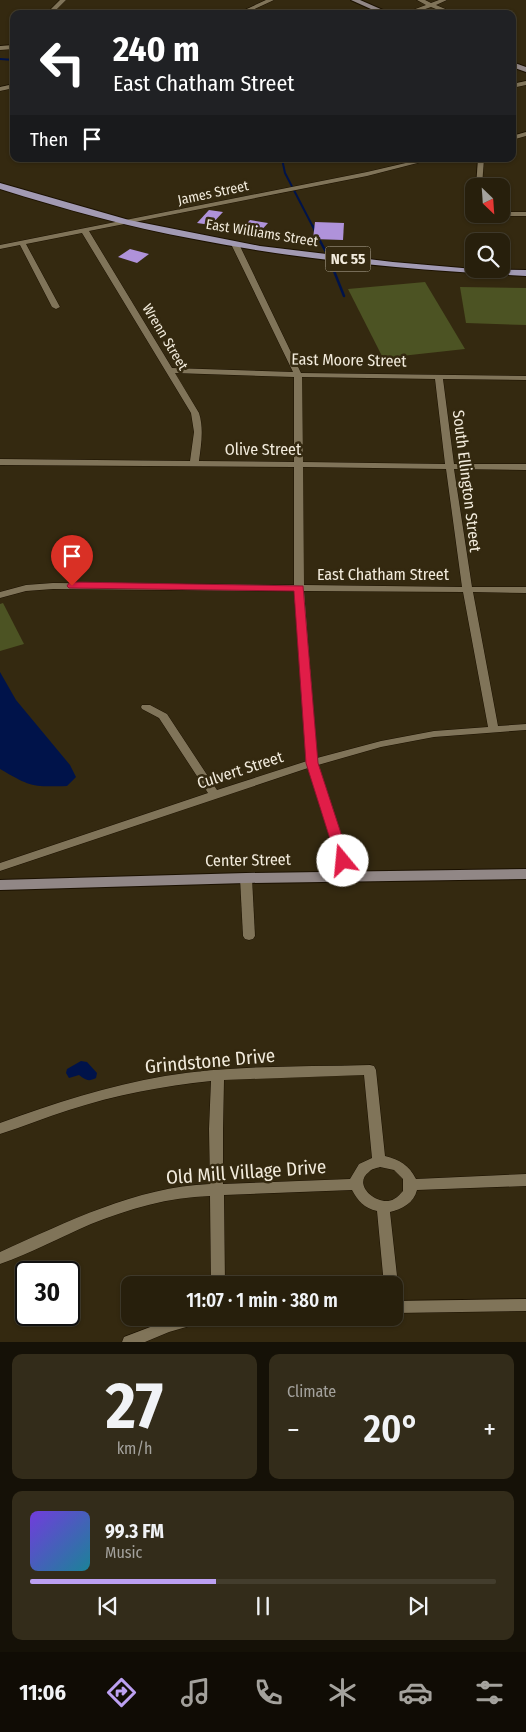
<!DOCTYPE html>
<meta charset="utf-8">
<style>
body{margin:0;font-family:"Fira Sans Condensed",sans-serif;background:#332c1a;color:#f1f3f6;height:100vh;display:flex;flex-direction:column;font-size:19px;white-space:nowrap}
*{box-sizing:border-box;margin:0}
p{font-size:16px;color:#a4a29d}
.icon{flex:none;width:28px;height:28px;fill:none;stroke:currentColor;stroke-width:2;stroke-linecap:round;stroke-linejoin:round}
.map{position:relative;height:1342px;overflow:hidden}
.sheet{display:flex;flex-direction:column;gap:12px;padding:12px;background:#151107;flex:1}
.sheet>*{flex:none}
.guide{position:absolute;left:10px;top:10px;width:506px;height:152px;border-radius:10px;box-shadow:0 1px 4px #0004,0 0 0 1px #433d2d;background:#202124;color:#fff;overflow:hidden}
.needle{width:32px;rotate:155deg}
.buttons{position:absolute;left:465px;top:178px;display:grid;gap:10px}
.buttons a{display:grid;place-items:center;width:45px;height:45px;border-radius:10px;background:#271f0c;box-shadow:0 1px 4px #0004,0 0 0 1px #433d2d;font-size:25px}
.speed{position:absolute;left:15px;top:1261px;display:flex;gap:10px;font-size:25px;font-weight:700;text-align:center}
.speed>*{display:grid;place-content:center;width:65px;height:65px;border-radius:50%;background:#271f0c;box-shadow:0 1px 4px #0004,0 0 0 1px #433d2d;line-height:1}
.speed .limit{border:2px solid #111;border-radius:8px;background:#fff;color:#111}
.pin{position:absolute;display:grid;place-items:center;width:42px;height:42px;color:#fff;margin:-51px -21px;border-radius:50% 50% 50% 0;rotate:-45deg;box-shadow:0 0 5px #0007}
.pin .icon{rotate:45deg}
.me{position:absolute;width:55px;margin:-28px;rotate:343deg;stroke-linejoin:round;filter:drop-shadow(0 0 4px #0008)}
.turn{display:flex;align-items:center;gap:18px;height:105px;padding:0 20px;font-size:22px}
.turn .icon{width:65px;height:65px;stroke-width:2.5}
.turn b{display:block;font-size:35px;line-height:42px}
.then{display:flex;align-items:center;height:48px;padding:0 20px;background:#0003;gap:10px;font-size:19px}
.big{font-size:38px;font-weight:600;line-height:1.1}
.sheet .widget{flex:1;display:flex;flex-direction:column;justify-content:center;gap:8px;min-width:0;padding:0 18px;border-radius:10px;background:#332c1a}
.sheet .dial{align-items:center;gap:0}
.dial b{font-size:65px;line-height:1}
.song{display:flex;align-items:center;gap:15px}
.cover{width:60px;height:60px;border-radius:8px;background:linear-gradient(135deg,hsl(260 70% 55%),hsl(190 70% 35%))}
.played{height:5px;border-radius:2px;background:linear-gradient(90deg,#bca0f2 40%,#433d2d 40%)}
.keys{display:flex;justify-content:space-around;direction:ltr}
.heat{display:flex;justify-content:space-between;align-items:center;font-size:28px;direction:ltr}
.sheet .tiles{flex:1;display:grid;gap:12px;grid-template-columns:1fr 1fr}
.widget:last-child{grid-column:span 2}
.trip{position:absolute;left:121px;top:1276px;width:282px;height:50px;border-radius:10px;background:#271f0c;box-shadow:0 1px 4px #0004,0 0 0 1px #433d2d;font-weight:600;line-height:50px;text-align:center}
.menu{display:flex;height:80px;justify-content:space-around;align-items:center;background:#100c05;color:#a4a29d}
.menu .icon{width:35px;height:35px}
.menu .on{color:#bca0f2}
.menu b{font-size:22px;color:#f1f3f6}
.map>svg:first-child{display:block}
.green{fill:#4c5323}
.water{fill:#00134a}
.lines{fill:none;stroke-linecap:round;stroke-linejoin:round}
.stream-far1{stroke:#00134a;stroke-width:2}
.stream{stroke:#00134a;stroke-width:2.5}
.building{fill:#af92da}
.street-casing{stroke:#1b1100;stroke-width:1}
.secondary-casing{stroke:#1b1100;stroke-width:2}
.primary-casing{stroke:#1b1100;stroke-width:2}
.street{fill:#807459;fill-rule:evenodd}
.secondary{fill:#918786;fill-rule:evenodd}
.primary{fill:#a29ab3;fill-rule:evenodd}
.route{fill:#e11d48;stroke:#92132f}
.labels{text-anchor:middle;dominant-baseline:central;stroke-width:5;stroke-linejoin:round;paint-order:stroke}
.far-street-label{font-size:14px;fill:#f2ebdc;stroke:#342910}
.shield{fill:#342910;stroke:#b9b19f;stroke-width:1}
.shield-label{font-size:15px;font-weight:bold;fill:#f2ebdc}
.street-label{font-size:16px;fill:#f2ebdc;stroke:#342910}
.near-street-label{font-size:19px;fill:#f2ebdc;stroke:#342910}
</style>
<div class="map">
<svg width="526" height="1342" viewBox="0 0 526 1342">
<rect width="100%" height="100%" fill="#342910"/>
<g class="green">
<polygon points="425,282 465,349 383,358 348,289"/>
<polygon points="460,287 526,288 526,325 466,323"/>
<polygon points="3,603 24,644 0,651 0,604"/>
</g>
<g class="water">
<path d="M0,672L16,700L70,765L76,777L67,786C32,787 31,787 0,769Z"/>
<path d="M81,1061L87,1062L97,1073L96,1078C88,1082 86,1080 79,1075L69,1078L66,1073L67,1069Z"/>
</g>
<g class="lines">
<g class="stream-far1">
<polyline points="0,59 14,60"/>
<polyline points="282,159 285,173 313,227"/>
</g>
<g class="stream">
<polyline points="313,226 315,231"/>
<polyline points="318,237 327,254"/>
<polyline points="330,261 344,296"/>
</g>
</g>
<g class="building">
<polygon points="209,210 223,212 211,225 197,223"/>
<polygon points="250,220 268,223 259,233 241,230"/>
<polygon points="315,222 344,223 343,240 313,239"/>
<polygon points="130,249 149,254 137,263 118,257"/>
</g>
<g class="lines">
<defs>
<g id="street">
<polygon points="60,0 66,0 52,14 46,14"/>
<polygon points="266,0 274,0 244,14 236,14"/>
<polygon points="417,0 425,0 431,3 439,0 447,0 436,5 457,14 448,14 431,7 411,14 402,14 426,5"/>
<polygon points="313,11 318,14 311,14"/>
<polygon points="14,45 14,49 0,50 0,46"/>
<polygon points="526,81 526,85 512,88 512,84"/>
<polygon points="14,84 14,88 0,91 0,87"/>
<polygon points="526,132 526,136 512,140 512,136"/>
<path d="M423,159H433L367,176L89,231L172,368L293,372L231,244L235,242L239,244L301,373L526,376V380L443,379L454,464H526V470L454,469L472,587H526V593L473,592L498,726L526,724V730L434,737L381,747L318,765L354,876L352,879H344L342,876L308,768L0,871V863L208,793L159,718L142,709L141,707L142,705H150L167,714L217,790L307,761L294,591L53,589L26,591L0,598V592L26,585L53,583L294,585V467L0,465V459L190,461L194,432L191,413L82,233L26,244L60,307L56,309L52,307L20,245L0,249V245L367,172ZM175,373L294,377V462L199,461C201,445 204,429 199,413ZM302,377L435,379L445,464L303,462ZM303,467L446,469L462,587L304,585ZM304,591L463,592L488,727L434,731L381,741L317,758Z"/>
<polygon points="478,159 484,159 482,186 476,186"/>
<polygon points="501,212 526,212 526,216 496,216 493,214 501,214"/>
<polygon points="246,874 250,875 252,878 255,936 253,939 249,940 245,939 243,936 240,878 242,875"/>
<path d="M370,1065L374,1066L376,1070L385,1156C400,1160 409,1165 416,1179L526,1174V1186L417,1190C414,1203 402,1209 390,1212L398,1285L396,1289L395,1285H384L377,1211C364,1208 358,1201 352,1190L224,1195L225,1285H211L210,1196C169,1197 129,1209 91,1224C61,1237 31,1253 0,1264V1252C67,1222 136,1187 210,1184L209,1129L211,1081C163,1086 115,1095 69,1110C46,1117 23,1127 0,1134V1123C54,1103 108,1086 165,1076C232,1065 302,1067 370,1065ZM364,1075L372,1158L359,1164L350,1179L223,1184V1129L224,1080ZM380,1167L394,1170L403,1179V1191C401,1193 398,1197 394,1199C379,1208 351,1185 369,1172C371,1169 377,1168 380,1167Z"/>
<polygon points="526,1299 526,1311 395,1313 395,1301"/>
<polygon points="174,1318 202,1318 200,1323 169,1332 145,1342 122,1342 124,1337"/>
</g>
<g id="secondary">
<polygon points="351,0 360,0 392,14 382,14"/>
<polygon points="512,62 526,67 526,72 512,67"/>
<polygon points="526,869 526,879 246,883 0,890 0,880 246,873"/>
</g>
<path id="primary" d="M0,183L129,220L260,246L393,262L474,269L526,270V276C415,270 304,261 194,239C128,227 64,209 0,189Z"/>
</defs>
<use href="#street" class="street-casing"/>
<use href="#secondary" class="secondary-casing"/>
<use href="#primary" class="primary-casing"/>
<use href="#street" class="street"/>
<use href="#secondary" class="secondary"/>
<use href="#primary" class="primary"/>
</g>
<polygon class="route" points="72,582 303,586 318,763 350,861 348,864 339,864 337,861 306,763 294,591 69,588 67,586 69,583"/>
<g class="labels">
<g class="far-street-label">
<text transform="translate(213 193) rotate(-12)">James Street</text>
<text transform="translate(262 233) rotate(9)">East Williams Street</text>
<text transform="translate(165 337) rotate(59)">Wrenn Street</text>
</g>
<rect class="shield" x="325.5" y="246.5" width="45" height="25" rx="4"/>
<g class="shield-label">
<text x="348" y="259">NC 55</text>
</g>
<g class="street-label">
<text transform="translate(349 360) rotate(1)">East Moore Street</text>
<text x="263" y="449">Olive Street</text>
<text transform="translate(467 481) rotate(83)">South Ellington Street</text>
<text x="383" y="574">East Chatham Street</text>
<text transform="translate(240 770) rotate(-18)">Culvert Street</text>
<text transform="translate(248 860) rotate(-1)">Center Street</text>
</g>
<g class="near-street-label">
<text transform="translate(210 1061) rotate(-5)">Grindstone Drive</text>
<text transform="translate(246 1172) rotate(-4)">Old Mill Village Drive</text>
</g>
</g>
</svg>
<div class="buttons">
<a><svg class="needle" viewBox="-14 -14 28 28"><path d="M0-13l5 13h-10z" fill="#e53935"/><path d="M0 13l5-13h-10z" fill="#a4a29d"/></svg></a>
<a><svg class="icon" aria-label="search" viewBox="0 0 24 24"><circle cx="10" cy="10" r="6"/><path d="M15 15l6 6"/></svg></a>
</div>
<div class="speed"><div class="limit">30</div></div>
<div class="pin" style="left:72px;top:586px;background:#d93025"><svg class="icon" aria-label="arrive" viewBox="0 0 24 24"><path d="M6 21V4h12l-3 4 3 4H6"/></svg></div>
<svg class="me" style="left:343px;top:861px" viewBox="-20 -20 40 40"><circle r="19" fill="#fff"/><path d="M0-13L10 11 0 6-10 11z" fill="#e11d48"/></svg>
<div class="trip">11:07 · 1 min · 380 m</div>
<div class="guide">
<div class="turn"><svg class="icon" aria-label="left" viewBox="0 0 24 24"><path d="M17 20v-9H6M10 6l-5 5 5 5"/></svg><div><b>240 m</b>East Chatham Street</div></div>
<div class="then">Then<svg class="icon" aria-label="arrive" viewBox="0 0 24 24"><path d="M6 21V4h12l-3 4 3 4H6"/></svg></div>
</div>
</div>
<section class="sheet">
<div class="tiles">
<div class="widget dial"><b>27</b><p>km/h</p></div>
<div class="widget"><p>Climate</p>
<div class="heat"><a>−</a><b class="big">20°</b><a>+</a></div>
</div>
<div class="widget">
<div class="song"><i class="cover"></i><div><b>99.3 FM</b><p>Music</p></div></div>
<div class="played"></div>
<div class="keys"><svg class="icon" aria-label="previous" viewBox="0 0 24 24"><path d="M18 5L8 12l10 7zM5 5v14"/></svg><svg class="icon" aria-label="pause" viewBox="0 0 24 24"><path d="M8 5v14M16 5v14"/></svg><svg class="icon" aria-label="next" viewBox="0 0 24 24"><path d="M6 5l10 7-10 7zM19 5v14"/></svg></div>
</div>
</div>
</section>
<nav class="menu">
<b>11:06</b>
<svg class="icon on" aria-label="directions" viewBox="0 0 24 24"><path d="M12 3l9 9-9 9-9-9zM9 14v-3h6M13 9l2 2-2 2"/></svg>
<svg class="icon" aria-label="music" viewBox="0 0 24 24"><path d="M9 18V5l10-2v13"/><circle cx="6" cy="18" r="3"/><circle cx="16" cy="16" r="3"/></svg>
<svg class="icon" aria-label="phone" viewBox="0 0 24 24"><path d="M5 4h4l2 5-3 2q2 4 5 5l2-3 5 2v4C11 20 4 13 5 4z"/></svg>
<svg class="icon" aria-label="climate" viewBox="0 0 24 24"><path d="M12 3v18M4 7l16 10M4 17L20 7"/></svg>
<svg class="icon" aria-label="car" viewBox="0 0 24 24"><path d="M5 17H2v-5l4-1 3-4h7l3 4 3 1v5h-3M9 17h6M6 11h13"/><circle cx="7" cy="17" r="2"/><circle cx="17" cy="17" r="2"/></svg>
<svg class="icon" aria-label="filters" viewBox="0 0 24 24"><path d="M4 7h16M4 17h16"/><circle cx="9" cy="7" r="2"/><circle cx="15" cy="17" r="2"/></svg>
</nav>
